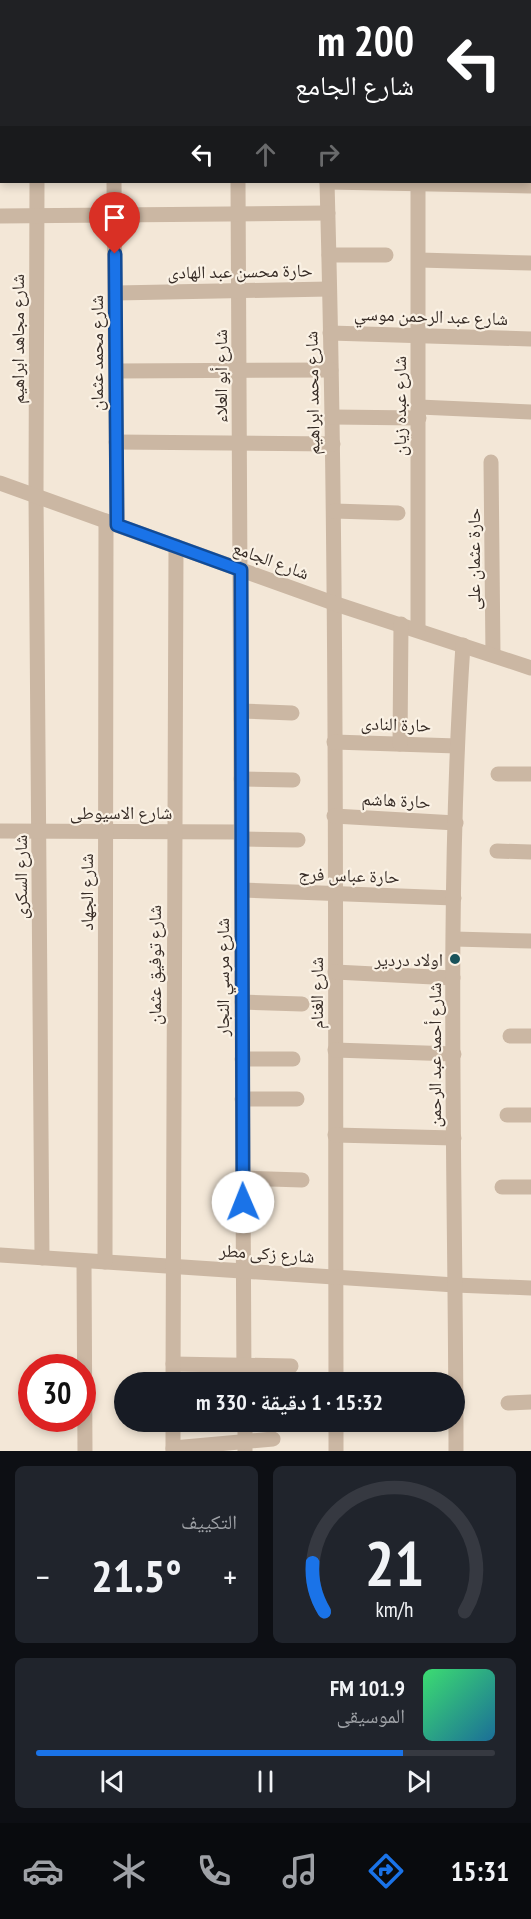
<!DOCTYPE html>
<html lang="ar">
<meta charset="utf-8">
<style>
body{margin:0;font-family:"PT Sans Narrow","Noto Naskh Arabic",sans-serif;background:#20242c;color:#f1f3f6;direction:rtl;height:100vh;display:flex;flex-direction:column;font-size:22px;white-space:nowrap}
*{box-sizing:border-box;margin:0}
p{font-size:20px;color:#9ea1a6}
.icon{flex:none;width:33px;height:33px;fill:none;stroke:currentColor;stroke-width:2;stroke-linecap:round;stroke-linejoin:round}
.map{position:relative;height:1451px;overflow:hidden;direction:ltr}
.side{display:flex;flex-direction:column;gap:15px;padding:15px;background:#0d0f14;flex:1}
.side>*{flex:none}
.hud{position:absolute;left:0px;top:0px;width:531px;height:183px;box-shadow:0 3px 9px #0003;direction:rtl;background:#202124;color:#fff;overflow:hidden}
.speed{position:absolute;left:18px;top:1354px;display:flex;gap:12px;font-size:30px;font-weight:700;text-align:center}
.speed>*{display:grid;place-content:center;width:78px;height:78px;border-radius:50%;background:#171b24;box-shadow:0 3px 9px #0003;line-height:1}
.speed .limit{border:9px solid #d22;background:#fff;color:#111}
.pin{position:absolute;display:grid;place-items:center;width:51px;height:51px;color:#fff;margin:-62px -26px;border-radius:50% 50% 50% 0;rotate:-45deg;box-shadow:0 0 6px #0007}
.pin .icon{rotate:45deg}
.me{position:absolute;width:66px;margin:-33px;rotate:359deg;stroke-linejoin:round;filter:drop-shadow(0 0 4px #0008)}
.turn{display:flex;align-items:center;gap:21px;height:126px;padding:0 18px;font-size:27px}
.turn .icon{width:78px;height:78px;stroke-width:2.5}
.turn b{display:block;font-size:42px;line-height:51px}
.lanes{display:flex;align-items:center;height:57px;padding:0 18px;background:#0003;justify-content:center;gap:30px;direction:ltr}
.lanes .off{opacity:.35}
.big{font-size:45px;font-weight:700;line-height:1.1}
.side .widget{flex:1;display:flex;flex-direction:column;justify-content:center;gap:9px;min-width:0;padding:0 21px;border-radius:9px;background:#20242c}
.side .dial{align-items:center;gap:0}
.dial svg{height:156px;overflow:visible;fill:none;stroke:#363941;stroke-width:7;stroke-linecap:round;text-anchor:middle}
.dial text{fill:#f1f3f6;stroke:none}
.song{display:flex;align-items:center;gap:18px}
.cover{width:72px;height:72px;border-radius:9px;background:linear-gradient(135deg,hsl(140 70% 55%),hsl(200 70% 35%))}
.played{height:6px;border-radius:3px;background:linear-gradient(90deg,#1a73e8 80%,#363941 80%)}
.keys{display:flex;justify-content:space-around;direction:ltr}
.heat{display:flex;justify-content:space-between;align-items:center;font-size:33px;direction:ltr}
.side .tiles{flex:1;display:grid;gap:15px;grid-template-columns:1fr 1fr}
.widget:last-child{grid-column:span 2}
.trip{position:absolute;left:114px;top:1372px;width:351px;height:60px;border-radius:30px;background:#171b24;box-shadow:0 3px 9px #0003;font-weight:700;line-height:60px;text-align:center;direction:rtl}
.dock{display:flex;height:96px;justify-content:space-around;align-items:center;background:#090b0e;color:#9ea1a6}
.dock .icon{width:42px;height:42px}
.dock .selected{color:#1a73e8}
.dock b{font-size:27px;color:#f1f3f6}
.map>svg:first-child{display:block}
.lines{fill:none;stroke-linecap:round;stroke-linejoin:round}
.minor{stroke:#cbb7a3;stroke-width:15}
.route-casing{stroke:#114b97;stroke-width:15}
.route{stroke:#1a73e8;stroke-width:10}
.poi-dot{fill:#18525a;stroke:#faf1e4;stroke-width:2}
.labels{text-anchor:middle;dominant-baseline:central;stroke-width:4.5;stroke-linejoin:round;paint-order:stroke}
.street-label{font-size:18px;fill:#362b25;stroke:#faf1e4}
.poi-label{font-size:18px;fill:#362b25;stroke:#faf1e4;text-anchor:end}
</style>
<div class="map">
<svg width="531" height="1451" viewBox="0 0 531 1451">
<rect width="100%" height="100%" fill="#f3e7d7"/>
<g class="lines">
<g class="minor">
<polyline points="37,0 37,2"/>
<polyline points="113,0 113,2"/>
<polyline points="237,0 237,2"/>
<polyline points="325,0 325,2"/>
<polyline points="419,2 419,0"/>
<polyline points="530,37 531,37"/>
<polyline points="530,111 531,111"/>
<polyline points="37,182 36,496 42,1258"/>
<polyline points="114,182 117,525"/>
<polyline points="238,182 244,1383"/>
<path d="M327,182C338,582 335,982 336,1383"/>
<polyline points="327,182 531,186"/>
<polyline points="0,216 328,213"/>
<polyline points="329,255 386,255"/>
<polyline points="419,260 531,263"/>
<polyline points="116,293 329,289"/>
<polyline points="330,333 531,339"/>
<polyline points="116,371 331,370"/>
<polyline points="419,407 531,412"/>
<polyline points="332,417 419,418"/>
<polyline points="116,442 333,444"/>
<polyline points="491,462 493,655"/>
<polyline points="0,483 336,604 531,668"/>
<polyline points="334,511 398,513"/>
<polyline points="418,630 418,182"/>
<polyline points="241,711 292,713"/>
<polyline points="334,742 457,746"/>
<polyline points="400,744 401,624"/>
<polyline points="498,774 531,774"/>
<polyline points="241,779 293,780"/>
<polyline points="334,816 456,823"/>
<polyline points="0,831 241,832"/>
<polyline points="242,839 298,840"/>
<polyline points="497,851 531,852"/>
<polyline points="242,890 454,898"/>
<polyline points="454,939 531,941"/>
<polyline points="335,972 453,978"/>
<polyline points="242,1002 302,1004"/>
<polyline points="510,1036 531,1036"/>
<polyline points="335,1050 454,1054"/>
<polyline points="242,1059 293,1059"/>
<polyline points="242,1099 297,1099"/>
<polyline points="507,1115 531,1115"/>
<polyline points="335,1135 454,1138"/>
<polyline points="242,1178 302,1180"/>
<polyline points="502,1187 531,1187"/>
<polyline points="0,1255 455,1285 531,1288"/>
<polyline points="84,1261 85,1451"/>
<polyline points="105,1262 106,521"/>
<polyline points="173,1364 291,1366"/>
<polyline points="173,1383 176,546"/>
<polyline points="508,1403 531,1402"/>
<polyline points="173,1422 173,1451"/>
<polyline points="245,1422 245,1451"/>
<polyline points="336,1422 336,1451"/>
<polyline points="173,1448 273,1439"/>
<path d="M456,1451C456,1183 445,913 463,645"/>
</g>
</g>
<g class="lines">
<defs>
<polyline id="route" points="115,254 117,525 241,570 243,1202"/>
</defs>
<use href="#route" class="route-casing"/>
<use href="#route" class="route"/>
</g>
<circle class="poi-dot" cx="455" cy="959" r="6"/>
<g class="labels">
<g class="street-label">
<text transform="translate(240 271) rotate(-1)">حارة محسن عبد الهادى</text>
<text transform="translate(431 316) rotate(2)">شارع عبد الرحمن موسي</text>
<text transform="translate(17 339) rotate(-90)">شارع مجاهد ابراهيم</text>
<text transform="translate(96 353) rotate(-90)">شارع محمد عثمان</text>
<text transform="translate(220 376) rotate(-90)">شارع أبو العلاء</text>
<text transform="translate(312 393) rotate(-91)">شارع محمد ابراهيم</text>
<text transform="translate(399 406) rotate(-90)">شارع عبده زيان</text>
<text transform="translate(473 559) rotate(-90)">حارة عثمان على</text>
<text transform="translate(271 560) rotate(20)">شارع الجامع</text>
<text transform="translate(396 724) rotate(2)">حارة النادى</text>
<text transform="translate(396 800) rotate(3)">حارة هاشم</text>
<text x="121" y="812">شارع الاسيوطى</text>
<text transform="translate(349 875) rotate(2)">حارة عباس فرج</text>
<text transform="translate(20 877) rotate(-90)">شارع السكرى</text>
<text transform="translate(86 892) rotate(-90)">شارع الجهاد</text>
<text transform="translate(154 965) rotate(-90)">شارع توفيق عثمان</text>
<text transform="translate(222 977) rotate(-90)">شارع مرسي النجار</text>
<text transform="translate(316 993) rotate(-90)">شارع الغنام</text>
<text transform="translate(434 1055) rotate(-90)">شارع أحمد عبد الرحمن</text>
<text transform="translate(267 1253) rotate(4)">شارع زكى مطر</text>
</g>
<g class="poi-label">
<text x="443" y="959">اولاد دردير</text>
</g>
</g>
</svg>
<div class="speed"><div class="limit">30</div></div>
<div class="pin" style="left:115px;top:254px;background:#d93025"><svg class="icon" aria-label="arrive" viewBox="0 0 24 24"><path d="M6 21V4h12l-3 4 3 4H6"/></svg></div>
<svg class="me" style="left:243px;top:1202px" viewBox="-20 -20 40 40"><circle r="19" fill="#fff"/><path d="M0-13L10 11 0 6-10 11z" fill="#1a73e8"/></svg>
<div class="trip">15:32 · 1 دقيقة · 330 m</div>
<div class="hud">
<div class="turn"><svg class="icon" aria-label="left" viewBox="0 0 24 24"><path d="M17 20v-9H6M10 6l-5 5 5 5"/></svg><div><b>200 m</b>شارع الجامع</div></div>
<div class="lanes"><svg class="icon" aria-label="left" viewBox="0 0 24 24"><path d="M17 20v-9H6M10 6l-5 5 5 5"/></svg><svg class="icon off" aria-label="ahead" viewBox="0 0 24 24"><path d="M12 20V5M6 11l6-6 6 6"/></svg><svg class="icon off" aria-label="right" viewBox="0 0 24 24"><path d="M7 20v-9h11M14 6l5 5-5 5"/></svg></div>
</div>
</div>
<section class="side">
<div class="tiles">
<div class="widget dial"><svg viewBox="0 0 100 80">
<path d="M14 69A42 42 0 1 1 86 69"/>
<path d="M14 69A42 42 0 0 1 8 44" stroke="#1a73e8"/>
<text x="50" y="56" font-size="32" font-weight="700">21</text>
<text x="50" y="72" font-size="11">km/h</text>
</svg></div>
<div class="widget"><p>التكييف</p>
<div class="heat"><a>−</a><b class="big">21.5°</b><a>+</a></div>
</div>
<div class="widget">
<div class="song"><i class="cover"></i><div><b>101.9 FM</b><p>الموسيقى</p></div></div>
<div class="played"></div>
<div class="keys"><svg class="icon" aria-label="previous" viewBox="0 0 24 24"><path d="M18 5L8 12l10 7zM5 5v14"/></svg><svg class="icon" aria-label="pause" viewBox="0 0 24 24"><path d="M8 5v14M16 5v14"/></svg><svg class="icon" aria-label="next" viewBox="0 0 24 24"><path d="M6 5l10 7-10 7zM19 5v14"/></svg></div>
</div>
</div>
</section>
<nav class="dock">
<b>15:31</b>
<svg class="icon selected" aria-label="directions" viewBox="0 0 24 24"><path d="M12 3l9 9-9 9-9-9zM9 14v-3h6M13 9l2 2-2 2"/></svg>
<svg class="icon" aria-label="music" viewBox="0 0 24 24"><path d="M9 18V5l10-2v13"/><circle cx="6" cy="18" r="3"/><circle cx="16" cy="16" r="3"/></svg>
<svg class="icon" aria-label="phone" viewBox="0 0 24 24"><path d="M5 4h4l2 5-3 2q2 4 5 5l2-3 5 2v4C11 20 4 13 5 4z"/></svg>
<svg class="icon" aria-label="climate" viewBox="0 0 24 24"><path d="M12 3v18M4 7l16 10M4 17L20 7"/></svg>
<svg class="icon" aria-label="car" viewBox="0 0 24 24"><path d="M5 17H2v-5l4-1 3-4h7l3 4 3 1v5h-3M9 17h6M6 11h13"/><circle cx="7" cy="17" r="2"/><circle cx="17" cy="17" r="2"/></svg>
</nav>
